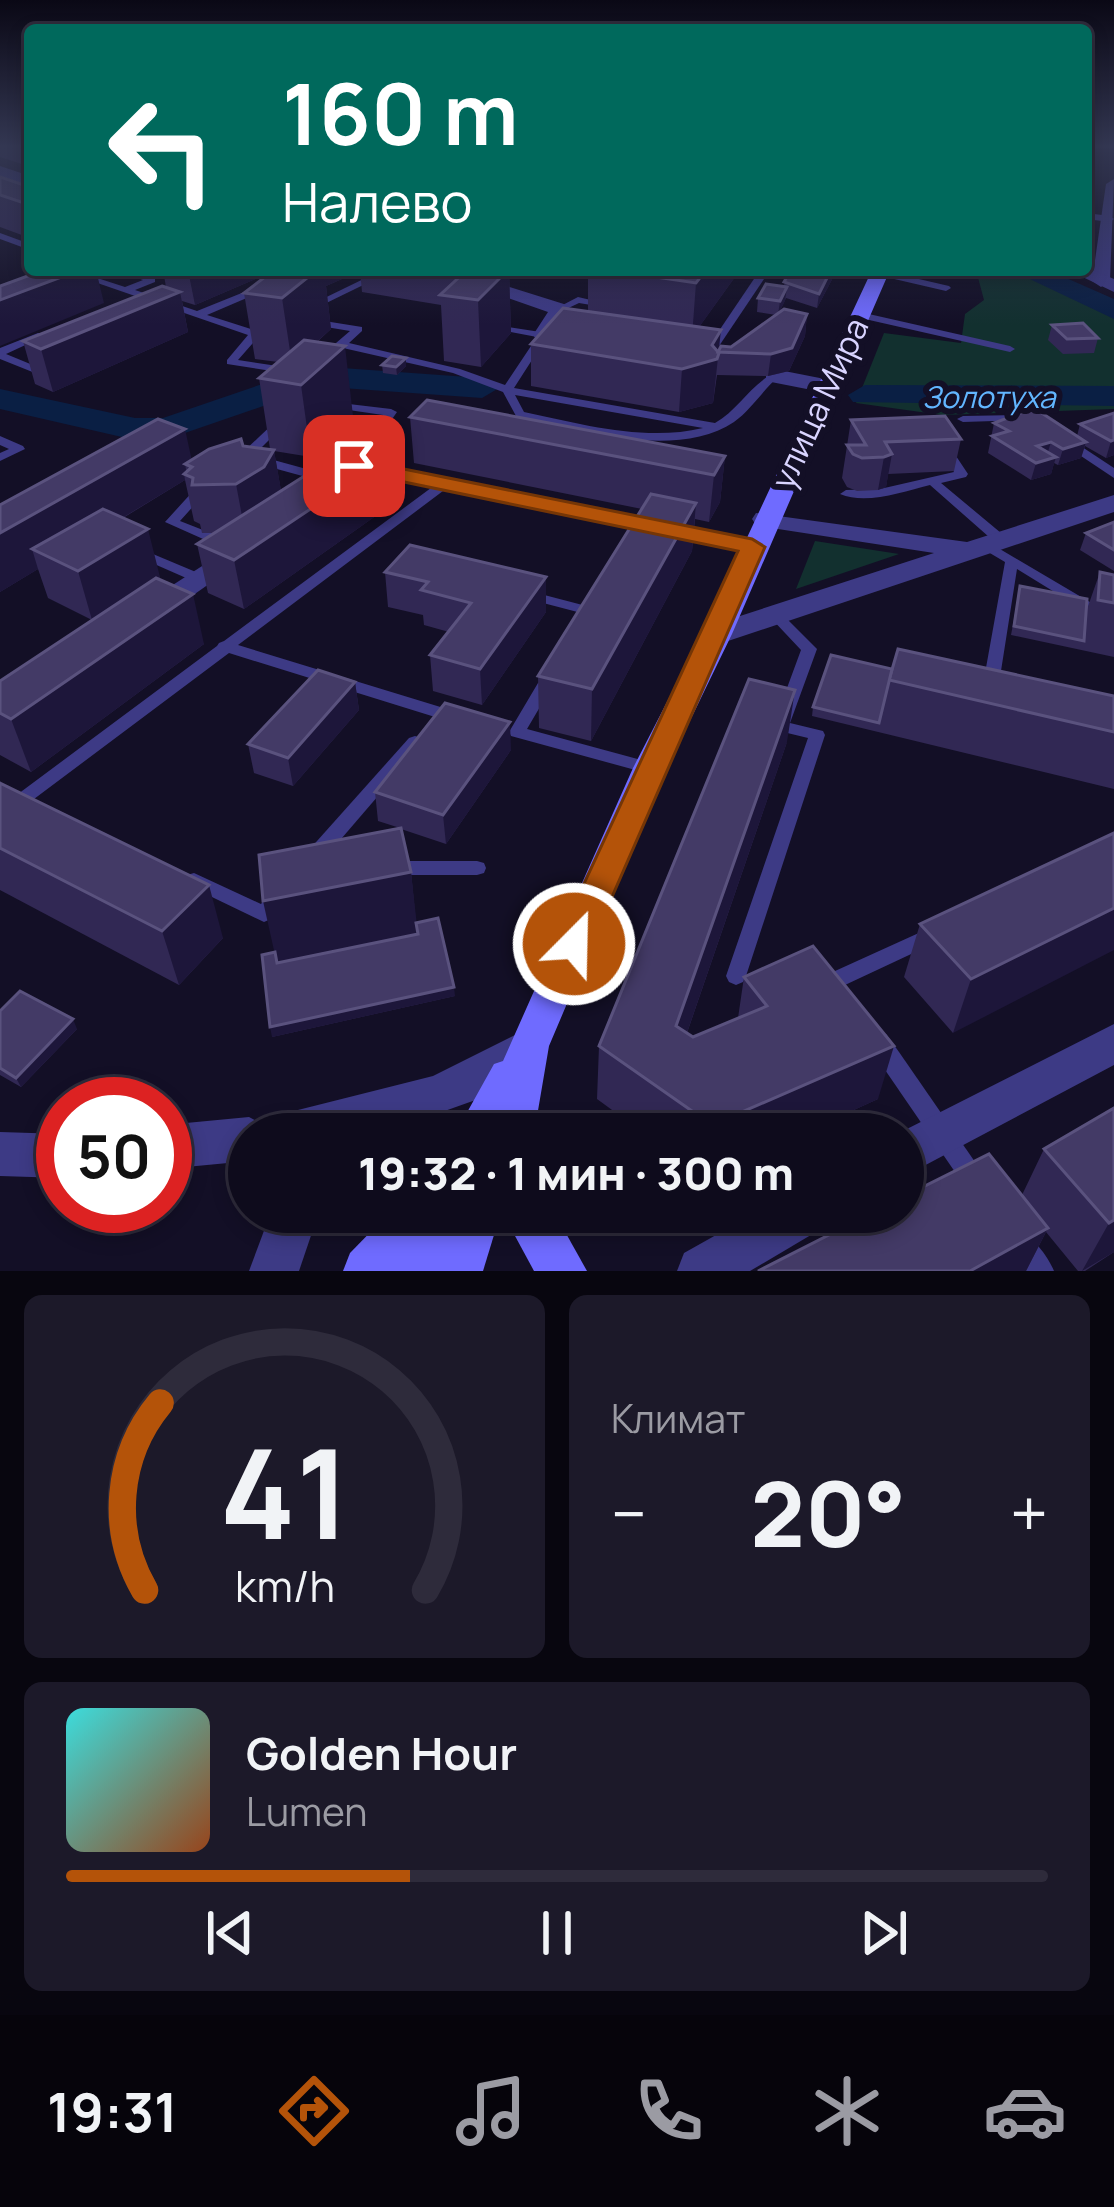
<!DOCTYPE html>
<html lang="ru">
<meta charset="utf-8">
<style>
body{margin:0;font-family:Manrope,sans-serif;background:#1c1929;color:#f1f3f6;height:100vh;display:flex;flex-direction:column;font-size:45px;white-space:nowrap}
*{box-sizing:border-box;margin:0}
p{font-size:39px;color:#9b9ba3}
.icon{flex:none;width:66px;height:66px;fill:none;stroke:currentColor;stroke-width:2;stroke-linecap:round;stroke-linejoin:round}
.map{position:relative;height:1271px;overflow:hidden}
.panel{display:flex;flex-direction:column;gap:24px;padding:24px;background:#08060f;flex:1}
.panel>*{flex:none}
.guide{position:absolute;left:24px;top:24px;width:1068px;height:252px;border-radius:12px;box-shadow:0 6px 18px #0003,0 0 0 3px #2e2b3b;background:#00695c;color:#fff;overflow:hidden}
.speed{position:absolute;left:36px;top:1077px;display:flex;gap:24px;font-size:60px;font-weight:700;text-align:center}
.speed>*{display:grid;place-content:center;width:156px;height:156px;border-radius:50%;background:#0e0b1c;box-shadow:0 6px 18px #0003,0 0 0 3px #2e2b3b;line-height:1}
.speed .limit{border:18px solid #d22;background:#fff;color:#111}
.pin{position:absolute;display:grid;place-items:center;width:102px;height:102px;color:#fff;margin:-51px;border-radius:24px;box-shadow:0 6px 18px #0006}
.me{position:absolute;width:132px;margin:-66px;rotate:23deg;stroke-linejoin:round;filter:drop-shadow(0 0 9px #0008)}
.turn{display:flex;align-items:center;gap:42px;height:252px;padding:0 60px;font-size:54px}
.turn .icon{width:156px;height:156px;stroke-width:2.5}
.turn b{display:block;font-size:84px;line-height:102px}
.big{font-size:90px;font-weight:800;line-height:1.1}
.panel .tile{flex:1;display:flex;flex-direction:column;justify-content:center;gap:18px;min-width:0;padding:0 42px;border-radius:18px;background:#1c1929}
.panel .dial{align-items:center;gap:0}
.dial svg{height:312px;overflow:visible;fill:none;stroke:#2e2b3b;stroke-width:7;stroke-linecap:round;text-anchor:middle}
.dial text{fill:#f1f3f6;stroke:none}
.song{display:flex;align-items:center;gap:36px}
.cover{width:144px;height:144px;border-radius:18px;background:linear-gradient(135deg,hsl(180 70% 55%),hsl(20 70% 35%))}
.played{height:12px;border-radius:6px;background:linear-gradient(90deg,#b45309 35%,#2e2b3b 35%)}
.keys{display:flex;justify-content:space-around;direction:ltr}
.heat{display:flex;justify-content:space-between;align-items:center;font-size:66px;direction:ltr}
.panel .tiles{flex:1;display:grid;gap:24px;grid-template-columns:1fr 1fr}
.tile:last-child{grid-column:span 2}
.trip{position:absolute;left:228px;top:1113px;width:696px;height:120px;border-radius:60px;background:#0e0b1c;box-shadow:0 6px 18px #0003,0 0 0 3px #2e2b3b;font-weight:800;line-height:120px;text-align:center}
.dock{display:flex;height:192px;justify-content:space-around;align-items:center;background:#06040b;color:#9b9ba3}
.dock .icon{width:84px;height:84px}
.dock .on{color:#b45309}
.dock b{font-size:54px;color:#f1f3f6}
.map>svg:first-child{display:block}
.green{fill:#12302f}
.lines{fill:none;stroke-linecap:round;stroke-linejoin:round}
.river{fill:#0a1f44;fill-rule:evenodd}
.service{fill:#3d3a85;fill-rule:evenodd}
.minor{fill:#3d3a85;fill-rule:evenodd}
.tertiary{fill:#3d3a85;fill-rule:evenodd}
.secondary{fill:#6f6bff;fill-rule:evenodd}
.wall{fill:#312854}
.shaded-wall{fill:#1d163a}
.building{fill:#433a66;stroke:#5a527e;stroke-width:3}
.route{fill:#b45309;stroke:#753606;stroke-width:3}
.labels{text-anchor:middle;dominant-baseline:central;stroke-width:12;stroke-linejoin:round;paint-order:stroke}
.far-water-label{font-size:30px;font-style:italic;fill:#62b6ff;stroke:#130f26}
.street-label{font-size:33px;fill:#d9d4ff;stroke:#130f26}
</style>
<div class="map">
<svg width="1114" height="1271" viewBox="0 0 1114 1271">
<rect width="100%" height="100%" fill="#130f26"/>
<g class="green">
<polygon points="976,270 1046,270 1114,301 1114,409 942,415 856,403 884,333 961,343 965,314 984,300"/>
<polygon points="815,541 899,554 796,589"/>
</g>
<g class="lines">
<g class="river">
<polygon points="1011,270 1048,270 1114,299 1114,319"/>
<polygon points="342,368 482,378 499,388 482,398 342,388 295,395 179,435 135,440 0,409 0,389 135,418 163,418 277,379"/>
<polygon points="865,385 1114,386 1114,406 853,402 848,395"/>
</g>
<g class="service">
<polygon points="1086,213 1110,216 1114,219 1110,222 1086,219"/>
<polygon points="0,233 30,244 30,250 0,239"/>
<polygon points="116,270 130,270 155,278 155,282 135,290 197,311 259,286 265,286 265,290 207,315 254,330 263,326 271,326 271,330 259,336 238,360 291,368 296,371 291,374 227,364 227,360 248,335 83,278 88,275 125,287 143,280"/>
<polygon points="382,270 394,270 314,309 306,307"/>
<polygon points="760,270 770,270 713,355 705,355 704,353"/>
<polygon points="880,270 949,286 951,288 946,291 877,275 875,273"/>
<polygon points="578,297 608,304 603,307 579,303 560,312 555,309"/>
<polygon points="860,312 1010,346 1015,349 1010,352 856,317 855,315"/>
<path d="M312,319L362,327V331L349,343L460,369L505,385L537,337L489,328V324L547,333L548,335L514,388L715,423C738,410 750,385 774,373L779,376C763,390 751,410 734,422C678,460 577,431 516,416L503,392L453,373L343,348L330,359H322V355L350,331L308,324V320ZM515,395L703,428C645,442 581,424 524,412Z"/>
<polygon points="38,333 47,335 6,354 40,368 51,367 51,371 40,375 0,359 0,348"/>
<polygon points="332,402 391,409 397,412 360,465 352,465 350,462 383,415 328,407 328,403"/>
<polygon points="1023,415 1029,418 1027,420 963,422 957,419 963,416"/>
<polygon points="281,419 287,422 249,460 241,460 241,454 277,420"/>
<polygon points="0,436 23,446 25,449 0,461 0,453 9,449 0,445"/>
<polygon points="1070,439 1114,468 1114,478 1066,446 1064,443"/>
<path d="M946,446L950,447L968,474L966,477L941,483L1007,538L1009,541L1007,544H997L930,485C902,492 866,505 840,494L846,490L880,489L954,472L940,450Z"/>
<polygon points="259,456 332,476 334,479 328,483 255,463 255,457"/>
<polygon points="373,465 649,522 656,526 649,530 447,488 238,645 447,709 449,713 447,717 435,717 229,653 30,802 18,802 15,798 18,794 217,646 219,643 224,641 435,485 369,472 369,466"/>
<polygon points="200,488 206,492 180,521 231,541 233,544 231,547 221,547 165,522 195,489"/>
<polygon points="679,528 752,543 759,547 752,551 674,535 672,532 674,529"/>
<polygon points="988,542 1105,611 1114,613 1114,621 1095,617 1017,569 998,690 990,695 982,690 1005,562 983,549 981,546"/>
<polygon points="141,549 203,575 205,578 198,582 193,581 136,556 134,553"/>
<polygon points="529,591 594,608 596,611 589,615 524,598 522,595"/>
<polygon points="776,612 781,613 817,649 790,723 823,731 825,735 746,976 743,982 736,985 729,982 726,976 808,738 775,730 773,726 801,650 769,616"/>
<polygon points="546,678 554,683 527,729 656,764 659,768 656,772 650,774 511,736 509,732 538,683"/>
<polygon points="415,736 421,738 423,742 421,746 323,860 316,862 309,860 307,855 309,850 409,738"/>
<polygon points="391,861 477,861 484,863 486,868 484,873 477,875 391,875 384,873 382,868 384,863"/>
<path d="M194,873L261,904C268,896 272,891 283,895L286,900L271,919L264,922L187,885L185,880L187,875Z"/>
<path d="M932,927L939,929L942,935L939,941L845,985L847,989L844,995C832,999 826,993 821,982L824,976Z"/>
<polygon points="878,1032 886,1034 899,1052 984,1175 988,1183 984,1191 976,1194 968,1191 870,1048 867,1041 870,1034"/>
<path d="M1022,1234C1036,1240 1048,1257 1054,1271H1026L1010,1246L1013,1237Z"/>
</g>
<g class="minor">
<polygon points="0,166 30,176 30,186 0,176"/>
<polygon points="1114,179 1110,281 1101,287 1092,281 1106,184"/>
<polygon points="92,270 118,270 0,318 0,305"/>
<polygon points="427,270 455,270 567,305 570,309 556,331 566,337 556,343 536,339 533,335 548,312"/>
<polygon points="774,369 835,381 838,386 827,393 766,381 766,371"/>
<polygon points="236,544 250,552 246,558 162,617 142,617 137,611 142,605"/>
<polygon points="523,1031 538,1037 545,1050 538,1063 484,1097 380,1134 249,1134 249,1161 165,1169 165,1125 249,1117 266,1126 270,1119 286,1113 433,1076"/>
<polygon points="0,1132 63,1134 63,1178 0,1176"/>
<polygon points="271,1212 319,1212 299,1271 249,1271"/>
</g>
<g class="tertiary">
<polygon points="1086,267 1114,279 1114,292 1068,270"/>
<polygon points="1114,495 1114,512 728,641 717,643 702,634 706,627 934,553 765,527 756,525 752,519 756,513 967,542"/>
<polygon points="1114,1024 1114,1065 903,1177 903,1134 897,1134"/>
<polygon points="757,1212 828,1212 821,1229 750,1271 677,1271 684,1253"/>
</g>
<g class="secondary">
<polygon points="872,270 890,270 732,634 667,768 549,1046 534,1134 455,1134 494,1064 503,1061 633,768 702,634"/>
<polygon points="390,1212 501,1212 483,1271 343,1271 350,1253"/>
<polygon points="502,1212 554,1212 587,1271 534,1271"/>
</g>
</g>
<g class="wall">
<polygon points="0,147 30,147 30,163 25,165 0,157"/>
<polygon points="0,177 30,187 30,238 0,227"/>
<polygon points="163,270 341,270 342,279 326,286 331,329 317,342 353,416 311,457 274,451 281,491 390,456 394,503 244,609 208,593 197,544 216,533 202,533 200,524 194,521 185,480 123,518 160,577 158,579 204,644 31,772 0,755 0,681 92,620 48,598 38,569 0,592 0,505 192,460 243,446 270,449 259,378 278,362 255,359 244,293 268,274 267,274 195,305 182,301 188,332 53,392 35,384 23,341 166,287"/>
<polygon points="360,270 509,270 511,333 481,367 444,361 441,305 362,292"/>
<polygon points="532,270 740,270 699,327 719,350 731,347 776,315 757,312 758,298 783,287 791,270 837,270 817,308 786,298 779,313 807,314 805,336 789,371 768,376 717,375 713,403 679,412 531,386 531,344 588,311 588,278"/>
<polygon points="1052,325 1098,338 1094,353 1063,354 1048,340"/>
<polygon points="382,365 406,366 397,375 383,373"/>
<polygon points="1114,413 1114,455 1106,458 1085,446 1081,458 1058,465 1054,463 1051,474 1031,480 988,453 994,423 1077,436 1080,424"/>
<polygon points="410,417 725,456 720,502 709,522 695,519 692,551 591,741 539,728 538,676 642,509 414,463"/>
<polygon points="851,420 961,439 954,471 888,474 886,487 878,490 857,491 847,487 842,478"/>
<polygon points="1114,522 1114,571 1080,550 1086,533"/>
<polygon points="385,572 546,612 482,705 433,691 430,655 449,632 424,625 423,615 388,607"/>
<polygon points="1100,572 1114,575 1114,657 1011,635 1020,586 1086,612"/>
<polygon points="892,669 1114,696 1114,789 812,716 813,707"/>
<polygon points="355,682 359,710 293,786 254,773 248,744"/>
<polygon points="787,742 687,1033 693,1037 738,1018 744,977 878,1099 801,1134 645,1134 597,1099 599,1046"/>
<polygon points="511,750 446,844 401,829 411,872 416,923 455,996 272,1037 275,952 400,828 378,821 375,792"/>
<polygon points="0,783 223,938 179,985 0,890"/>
<polygon points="1114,833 953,1033 904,977 920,924"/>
<polygon points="0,1011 77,1029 21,1087 0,1075"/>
<polygon points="1114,1108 1114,1252 1085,1271 1078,1271 1046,1232 1026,1271 758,1271 1022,1195 1044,1149"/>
<polygon points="170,1168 173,1177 170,1214 114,1223 110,1213"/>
</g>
<g class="shaded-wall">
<polygon points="20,147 30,147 30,163 25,165"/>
<polygon points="80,270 96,270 104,303 0,346 0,300"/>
<polygon points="188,270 266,270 267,274 195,305"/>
<polygon points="314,270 341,270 342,279 326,286 331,329 292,364 282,298"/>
<polygon points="509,270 511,333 481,367 478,300"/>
<polygon points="706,270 740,270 692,337 696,283"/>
<polygon points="831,270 837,270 817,308 819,294"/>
<polygon points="787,287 785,301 778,315 780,301"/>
<polygon points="180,292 188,332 53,392 41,349"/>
<polygon points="807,314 805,336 789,371 768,376 771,354"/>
<polygon points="721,330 713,403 679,412 682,369 712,345"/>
<polygon points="345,346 353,416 311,457 301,385"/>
<polygon points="406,358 406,366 397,375 396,367"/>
<polygon points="185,429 195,475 192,467 185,464 187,475 184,474 185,480 54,559 32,549 38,569 0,592 0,533"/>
<polygon points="1114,440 1114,455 1106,458 1111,441"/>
<polygon points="1051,442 1046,458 1037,446"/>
<polygon points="1086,442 1081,458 1058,465 1063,449"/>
<polygon points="274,450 282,496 245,532 236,484"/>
<polygon points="892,454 886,487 878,490 884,457"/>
<polygon points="390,456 394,503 244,609 234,560"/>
<polygon points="725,456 720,502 709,522 714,475"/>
<polygon points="1056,457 1051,474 1031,480 1036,463"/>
<polygon points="696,503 692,551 591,741 592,689"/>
<polygon points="148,529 160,577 92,620 78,571"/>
<polygon points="546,577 546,612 482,705 480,669"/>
<polygon points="193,594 204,644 31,772 11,719"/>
<polygon points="355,682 359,710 293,786 288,758"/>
<polygon points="795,690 787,742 671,1079 676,1026"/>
<polygon points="510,722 511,750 446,844 443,815"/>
<polygon points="411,872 419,944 279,973 263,901"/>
<polygon points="209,885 223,938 179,985 162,931"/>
<polygon points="1114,908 1114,950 953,1033 971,979"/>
<polygon points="454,987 455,996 272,1037 270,1027"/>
<polygon points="73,1019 77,1029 21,1087 16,1078"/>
<polygon points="894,1046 878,1099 801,1134 711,1134 712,1125"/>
<polygon points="170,1168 173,1177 170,1214 166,1205"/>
<polygon points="1114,1220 1114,1252 1082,1271 1109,1223"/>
<polygon points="1048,1228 1026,1271 970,1271"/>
</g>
<g class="building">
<polygon points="0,177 30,187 30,205 0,195"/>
<polygon points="44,270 80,270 0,300 0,286"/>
<polygon points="274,270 317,270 282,298 244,293"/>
<polygon points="467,270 508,270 478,300 440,295"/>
<polygon points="608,270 706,270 696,283"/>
<polygon points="791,270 831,270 819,294 784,282"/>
<polygon points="766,284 787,287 780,301 758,298"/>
<polygon points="162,286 180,292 41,349 23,341"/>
<polygon points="563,308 721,330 712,345 719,353 717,359 682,369 531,344"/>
<polygon points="784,309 807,314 792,348 771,354 718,352 721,346 731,347"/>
<polygon points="1083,323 1098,338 1067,339 1052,325"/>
<polygon points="304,340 345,346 301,385 259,378"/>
<polygon points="392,356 406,358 396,367 382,365"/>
<polygon points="427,400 725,456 714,475 410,417"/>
<polygon points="1034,408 1086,442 1063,449 1051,442 1037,446 1056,457 1036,463 992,436 1009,431 994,423"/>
<polygon points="1114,413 1114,440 1111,441 1080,424"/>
<polygon points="945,416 961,439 885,442 892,454 884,457 862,458 853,454 847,445 866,445 851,420"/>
<polygon points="158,419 185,429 0,533 0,505"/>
<polygon points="241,439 243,446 274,450 264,467 236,484 192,485 193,478 184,474 192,467 185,464 209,449"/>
<polygon points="355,444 390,456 234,560 197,544"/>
<polygon points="651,494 696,503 592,689 538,676"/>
<polygon points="103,509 148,529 78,571 32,549"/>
<polygon points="1114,522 1114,550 1086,533"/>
<polygon points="410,545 546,577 480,669 430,655 471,603 421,590 428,582 385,572"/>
<polygon points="1100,572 1114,575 1114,603 1098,600"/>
<polygon points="156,578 193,594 11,719 0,713 0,681"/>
<polygon points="1020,586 1087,599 1084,641 1014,626"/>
<polygon points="898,649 1114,696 1114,732 889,680"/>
<polygon points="831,655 892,669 879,723 813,707"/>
<polygon points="318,670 355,682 288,758 248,744"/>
<polygon points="749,679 795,690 676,1026 693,1037 767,1006 744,977 813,946 894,1046 712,1125 599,1046"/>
<polygon points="445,703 510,722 443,815 375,792"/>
<polygon points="0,783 209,885 162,931 0,848"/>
<polygon points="401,828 411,872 263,901 259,855"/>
<polygon points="1114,833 1114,908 971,979 920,924"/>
<polygon points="438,918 454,987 270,1027 262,955 275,952 277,963 418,934 416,923"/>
<polygon points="20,991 73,1019 16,1078 0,1068 0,1011"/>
<polygon points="1114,1108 1114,1220 1109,1223 1044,1149"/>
<polygon points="989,1154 1048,1228 970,1271 758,1271 874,1212 903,1212 903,1197"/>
<polygon points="170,1168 166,1205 165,1205 165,1169"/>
<polygon points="111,1206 160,1206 110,1213"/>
</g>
<linearGradient id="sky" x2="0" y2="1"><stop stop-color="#0a0815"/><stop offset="0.45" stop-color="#333752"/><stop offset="1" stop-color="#333752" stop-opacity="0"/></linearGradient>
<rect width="1114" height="325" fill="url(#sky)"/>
<polygon class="route" points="354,459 752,539 765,547 587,954 574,959 561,954 556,944 738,551 346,470 346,461"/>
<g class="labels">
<g class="far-water-label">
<text x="989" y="396">Золотуха</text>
</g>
<g class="street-label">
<text transform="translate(819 403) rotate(-65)">улица Мира</text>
</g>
</g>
</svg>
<div class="speed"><div class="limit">50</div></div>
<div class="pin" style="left:354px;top:466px;background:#d93025"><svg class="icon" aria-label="arrive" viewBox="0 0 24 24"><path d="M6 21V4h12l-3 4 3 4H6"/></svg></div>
<svg class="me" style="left:574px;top:944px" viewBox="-20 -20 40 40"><circle r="17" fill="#b45309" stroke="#fff" stroke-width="3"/><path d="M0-11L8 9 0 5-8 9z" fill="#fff"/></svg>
<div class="trip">19:32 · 1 мин · 300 m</div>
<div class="guide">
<div class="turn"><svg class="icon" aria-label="left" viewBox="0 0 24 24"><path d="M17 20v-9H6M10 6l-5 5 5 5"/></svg><div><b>160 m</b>Налево</div></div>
</div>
</div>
<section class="panel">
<div class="tiles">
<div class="tile dial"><svg viewBox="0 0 100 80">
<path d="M14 69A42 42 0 1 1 86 69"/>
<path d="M14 69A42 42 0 0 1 18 21" stroke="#b45309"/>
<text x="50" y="56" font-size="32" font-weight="700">41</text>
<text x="50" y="72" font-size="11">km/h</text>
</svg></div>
<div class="tile"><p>Климат</p>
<div class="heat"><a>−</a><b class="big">20°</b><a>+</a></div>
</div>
<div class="tile">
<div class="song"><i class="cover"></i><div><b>Golden Hour</b><p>Lumen</p></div></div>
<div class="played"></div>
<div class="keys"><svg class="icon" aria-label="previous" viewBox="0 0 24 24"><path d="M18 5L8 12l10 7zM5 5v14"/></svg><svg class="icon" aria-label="pause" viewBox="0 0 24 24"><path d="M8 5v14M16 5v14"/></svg><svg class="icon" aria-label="next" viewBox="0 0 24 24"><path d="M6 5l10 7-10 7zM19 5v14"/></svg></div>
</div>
</div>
</section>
<nav class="dock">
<b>19:31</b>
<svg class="icon on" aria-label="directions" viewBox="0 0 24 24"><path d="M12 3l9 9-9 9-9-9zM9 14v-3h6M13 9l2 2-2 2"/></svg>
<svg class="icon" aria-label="music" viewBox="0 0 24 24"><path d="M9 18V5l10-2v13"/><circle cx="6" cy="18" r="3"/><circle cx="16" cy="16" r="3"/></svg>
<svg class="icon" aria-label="phone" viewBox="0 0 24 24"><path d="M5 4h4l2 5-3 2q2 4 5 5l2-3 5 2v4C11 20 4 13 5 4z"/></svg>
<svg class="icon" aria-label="climate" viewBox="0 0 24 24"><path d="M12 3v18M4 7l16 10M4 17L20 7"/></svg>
<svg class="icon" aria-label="car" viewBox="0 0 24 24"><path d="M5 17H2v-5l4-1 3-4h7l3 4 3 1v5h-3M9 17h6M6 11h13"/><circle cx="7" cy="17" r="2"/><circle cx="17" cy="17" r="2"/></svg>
</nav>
